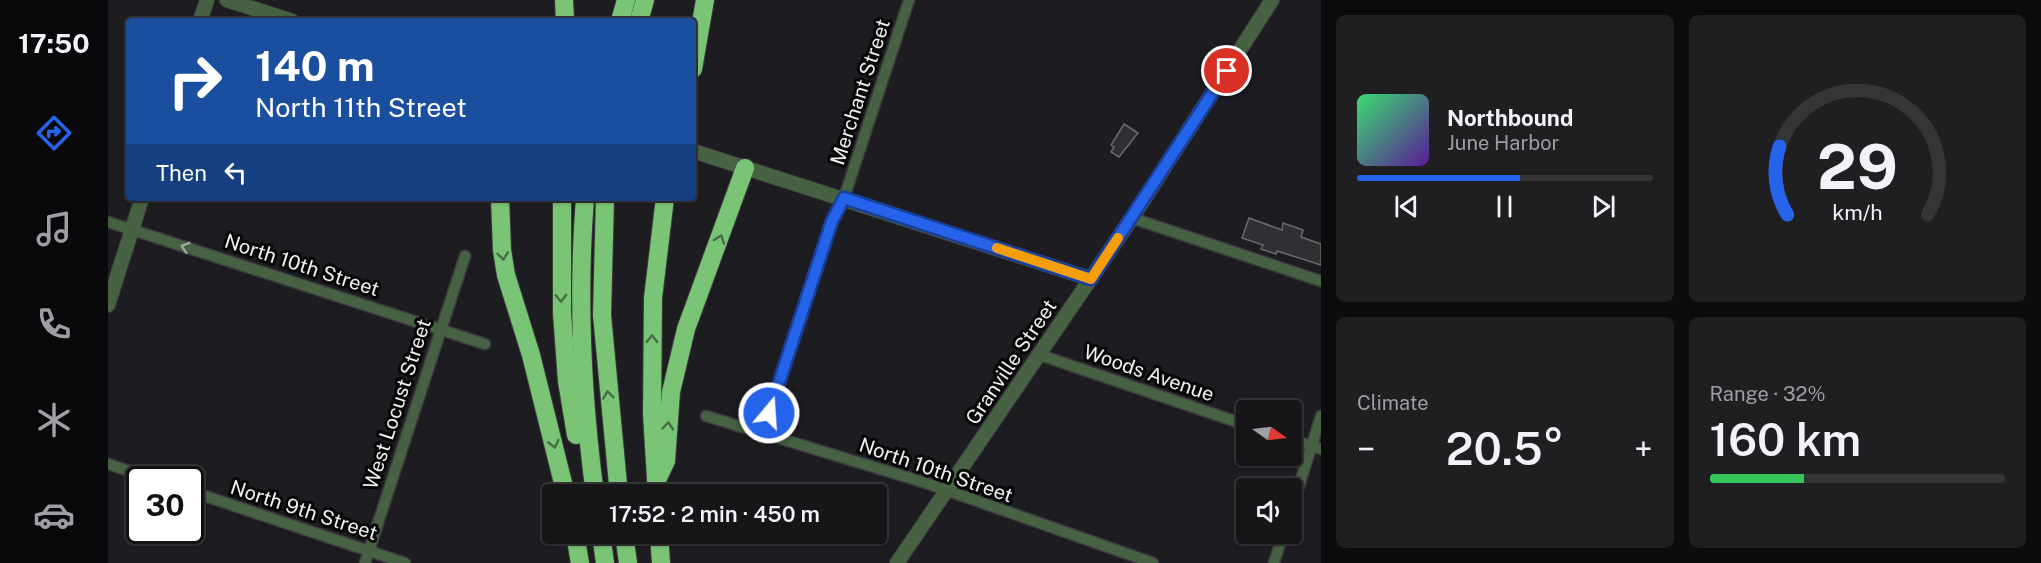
<!DOCTYPE html>
<meta charset="utf-8">
<style>
body{margin:0;font-family:"Public Sans",sans-serif;background:#1f1e21;color:#f1f3f6;height:100vh;display:flex;flex-direction:column;font-size:22px;white-space:nowrap}
*{box-sizing:border-box;margin:0}
p{font-size:20px;color:#9e9fa2}
.icon{flex:none;width:33px;height:33px;fill:none;stroke:currentColor;stroke-width:2;stroke-linecap:round;stroke-linejoin:round}
.map{position:relative;flex:1;overflow:hidden}
.details{display:flex;flex-direction:column;gap:15px;padding:15px;background:#0c0c0d;width:720px}
.details>*{flex:none}
.banner{position:absolute;left:18px;top:18px;width:570px;height:183px;border-radius:6px;box-shadow:0 2px 4px #0004,0 0 0 2px #353437;background:#1a4fa0;color:#fff;overflow:hidden}
.needle{width:39px;rotate:104deg}
.controls{position:absolute;left:1128px;top:400px;display:grid;gap:12px}
.controls a{display:grid;place-items:center;width:66px;height:66px;border-radius:6px;background:#161518;box-shadow:0 2px 4px #0004,0 0 0 2px #353437;font-size:30px}
.speed{position:absolute;left:18px;top:466px;display:flex;gap:12px;font-size:30px;font-weight:700;text-align:center}
.speed>*{display:grid;place-content:center;width:78px;height:78px;border-radius:50%;background:#161518;box-shadow:0 2px 4px #0004,0 0 0 2px #353437;line-height:1}
.speed .limit{border:3px solid #111;border-radius:9px;background:#fff;color:#111}
.pin{position:absolute;display:grid;place-items:center;width:51px;height:51px;color:#fff;margin:-26px;border:3px solid #fff;border-radius:50%;box-shadow:0 2px 6px #0007}
.me{position:absolute;width:66px;margin:-33px;rotate:18deg;stroke-linejoin:round;filter:drop-shadow(0 0 4px #0008)}
.turn{display:flex;align-items:center;gap:21px;height:126px;padding:0 30px;font-size:27px}
.turn .icon{width:78px;height:78px;stroke-width:2.5}
.turn b{display:block;font-size:42px;line-height:51px}
.then{display:flex;align-items:center;height:57px;padding:0 30px;background:#0003;gap:12px;font-size:22px}
.big{font-size:45px;font-weight:600;line-height:1.1}
.details .widget{flex:1;display:flex;flex-direction:column;justify-content:center;gap:9px;min-width:0;padding:0 21px;border-radius:9px;background:#1f1e21}
.details .dial{align-items:center;gap:0}
.dial svg{height:156px;overflow:visible;fill:none;stroke:#353437;stroke-width:7;stroke-linecap:round;text-anchor:middle}
.dial text{fill:#f1f3f6;stroke:none}
.song{display:flex;align-items:center;gap:18px}
.cover{width:72px;height:72px;border-radius:9px;background:linear-gradient(135deg,hsl(140 70% 55%),hsl(270 70% 35%))}
.played{height:6px;border-radius:3px;background:linear-gradient(90deg,#2563eb 55%,#353437 55%)}
.keys{display:flex;justify-content:space-around;direction:ltr}
.heat{display:flex;justify-content:space-between;align-items:center;font-size:33px;direction:ltr}
.charge{height:9px;border-radius:4px;background:linear-gradient(90deg,#34c759 32%,#353437 0)}
.details .tiles{flex:1;display:grid;gap:15px;grid-template-columns:repeat(2,1fr)}
.trip{position:absolute;left:434px;top:484px;width:345px;height:60px;border-radius:6px;background:#161518;box-shadow:0 2px 4px #0004,0 0 0 2px #353437;font-weight:600;line-height:60px;text-align:center}
main{display:flex;flex:1;min-height:0}
.dock{display:flex;flex-direction:column;width:108px;justify-content:space-around;align-items:center;background:#09080a;color:#9e9fa2}
.dock .icon{width:42px;height:42px}
.dock .selected{color:#2563eb}
.dock b{font-size:27px;color:#f1f3f6}
.map>svg:first-child{display:block}
.building{fill:#312f33;stroke:#6c6a6e;stroke-width:1.5}
.lines{fill:none;stroke-linecap:round;stroke-linejoin:round}
.minor-casing{stroke:#3b3a3e;stroke-width:13}
.tertiary-casing{stroke:#3b3a3e;stroke-width:16}
.motorway-casing{stroke:#3b3a3e;stroke-width:20}
.minor{stroke:#466243;stroke-width:10}
.tertiary{stroke:#466243;stroke-width:14}
.motorway{stroke:#7ac475;stroke-width:18}
.oneway{stroke:#466f44}
.oneway2{stroke:#9ca99b}
.route-casing{stroke:#184099;stroke-width:15}
.route{stroke:#2563eb;stroke-width:10}
.slow{stroke:#f59e0b;stroke-width:10}
.labels{text-anchor:middle;dominant-baseline:central;stroke-width:6;stroke-linejoin:round;paint-order:stroke}
.street-label{font-size:20px;fill:#f1f0f3;stroke:#070708}
</style>
<main>
<nav class="dock">
<b>17:50</b>
<svg class="icon selected" aria-label="directions" viewBox="0 0 24 24"><path d="M12 3l9 9-9 9-9-9zM9 14v-3h6M13 9l2 2-2 2"/></svg>
<svg class="icon" aria-label="music" viewBox="0 0 24 24"><path d="M9 18V5l10-2v13"/><circle cx="6" cy="18" r="3"/><circle cx="16" cy="16" r="3"/></svg>
<svg class="icon" aria-label="phone" viewBox="0 0 24 24"><path d="M5 4h4l2 5-3 2q2 4 5 5l2-3 5 2v4C11 20 4 13 5 4z"/></svg>
<svg class="icon" aria-label="climate" viewBox="0 0 24 24"><path d="M12 3v18M4 7l16 10M4 17L20 7"/></svg>
<svg class="icon" aria-label="car" viewBox="0 0 24 24"><path d="M5 17H2v-5l4-1 3-4h7l3 4 3 1v5h-3M9 17h6M6 11h13"/><circle cx="7" cy="17" r="2"/><circle cx="17" cy="17" r="2"/></svg>
</nav>
<div class="map">
<svg width="1213" height="563" viewBox="0 0 1213 563">
<rect width="100%" height="100%" fill="#1d1c20"/>
<g class="building">
<polygon points="1016,124 1030,133 1011,157 1003,152 1006,147 1003,145"/>
<polygon points="1141,218 1174,230 1175,223 1195,230 1193,237 1213,244 1213,265 1169,251 1168,254 1153,249 1155,245 1134,238"/>
</g>
<g class="lines">
<defs>
<g id="minor">
<polyline points="1024,218 1213,281"/>
<polyline points="0,222 377,344"/>
<polyline points="932,355 1138,425"/>
<polyline points="598,416 818,483 1045,563"/>
<polyline points="654,434 724,221 736,198 801,0"/>
<polyline points="1184,440 1213,449"/>
<polyline points="0,464 48,480"/>
<polyline points="82,491 297,563"/>
<polyline points="1184,508 1213,416"/>
<polyline points="257,563 357,256"/>
<polyline points="1166,563 1175,534"/>
</g>
<g id="tertiary">
<polyline points="119,0 184,21"/>
<polyline points="92,21 99,0"/>
<polyline points="585,151 983,279"/>
<polyline points="0,305 34,198"/>
<polyline points="789,563 1024,218 1164,0"/>
</g>
<g id="motorway">
<polyline points="456,0 457,21"/>
<polyline points="512,21 518,0"/>
<polyline points="531,21 537,0"/>
<polyline points="585,69 597,0"/>
<polyline points="392,198 394,250 398,275 423,355 458,495"/>
<polyline points="454,198 454,313 459,381 468,435"/>
<path d="M477,198C469,298 474,396 487,495"/>
<polyline points="497,198 494,315 511,495"/>
<polyline points="548,482 558,461 563,392 578,329 637,168"/>
<polyline points="549,495 544,414 545,298 557,198"/>
<polyline points="467,534 472,563"/>
<polyline points="493,534 497,563"/>
<polyline points="516,534 520,563"/>
<polyline points="551,534 553,563"/>
</g>
</defs>
<use href="#minor" class="minor-casing"/>
<use href="#tertiary" class="tertiary-casing"/>
<use href="#motorway" class="motorway-casing"/>
<use href="#minor" class="minor"/>
<use href="#tertiary" class="tertiary"/>
<use href="#motorway" class="motorway"/>
</g>
<defs><path id="oneway-chevron" d="M-2-3.5L2.5 0L-2 3.5" fill="none" stroke-width="1.6" stroke-linecap="round" stroke-linejoin="round" transform="scale(1.5)"/></defs>
<g class="oneway">
<use href="#oneway-chevron" transform="translate(612 239) rotate(-70)"/>
<use href="#oneway-chevron" transform="translate(395 256) rotate(82)"/>
<use href="#oneway-chevron" transform="translate(453 298) rotate(88)"/>
<use href="#oneway-chevron" transform="translate(544 339) rotate(-89)"/>
<use href="#oneway-chevron" transform="translate(500 395) rotate(-96)"/>
<use href="#oneway-chevron" transform="translate(560 426) rotate(-85)"/>
<use href="#oneway-chevron" transform="translate(446 444) rotate(77)"/>
</g>
<use class="oneway2" href="#oneway-chevron" transform="translate(77 247) rotate(-163)"/>
<g class="lines">
<defs>
<polyline id="route" points="661,413 724,221 736,198 983,279 1119,71"/>
</defs>
<use href="#route" class="route-casing"/>
<use href="#route" class="route"/>
<polyline class="slow" points="889,248 983,279 1010,238"/>
</g>
<g class="labels">
<g class="street-label">
<text transform="translate(752 92) rotate(-72)">Merchant Street</text>
<text transform="translate(194 265) rotate(18)">North 10th Street</text>
<text transform="translate(903 362) rotate(-56)">Granville Street</text>
<text transform="translate(1041 373) rotate(19)">Woods Avenue</text>
<text transform="translate(289 404) rotate(-72)">West Locust Street</text>
<text transform="translate(828 470) rotate(19)">North 10th Street</text>
<text transform="translate(196 510) rotate(18)">North 9th Street</text>
</g>
</g>
</svg>
<div class="controls">
<a><svg class="needle" viewBox="-14 -14 28 28"><path d="M0-13l5 13h-10z" fill="#e53935"/><path d="M0 13l5-13h-10z" fill="#9e9fa2"/></svg></a>
<a><svg class="icon" aria-label="sound" viewBox="0 0 24 24"><path d="M4 9h4l5-4v14l-5-4H4zM17 9q2 3 0 6"/></svg></a>
</div>
<div class="speed"><div class="limit">30</div></div>
<div class="pin" style="left:1119px;top:71px;background:#d93025"><svg class="icon" aria-label="arrive" viewBox="0 0 24 24"><path d="M6 21V4h12l-3 4 3 4H6"/></svg></div>
<svg class="me" style="left:661px;top:413px" viewBox="-20 -20 40 40"><circle r="17" fill="#2563eb" stroke="#fff" stroke-width="3"/><path d="M0-11L8 9 0 5-8 9z" fill="#fff"/></svg>
<div class="trip">17:52 · 2 min · 450 m</div>
<div class="banner">
<div class="turn"><svg class="icon" aria-label="right" viewBox="0 0 24 24"><path d="M7 20v-9h11M14 6l5 5-5 5"/></svg><div><b>140 m</b>North 11th Street</div></div>
<div class="then">Then<svg class="icon" aria-label="left" viewBox="0 0 24 24"><path d="M17 20v-9H6M10 6l-5 5 5 5"/></svg></div>
</div>
</div>
<section class="details">
<div class="tiles">
<div class="widget">
<div class="song"><i class="cover"></i><div><b>Northbound</b><p>June Harbor</p></div></div>
<div class="played"></div>
<div class="keys"><svg class="icon" aria-label="previous" viewBox="0 0 24 24"><path d="M18 5L8 12l10 7zM5 5v14"/></svg><svg class="icon" aria-label="pause" viewBox="0 0 24 24"><path d="M8 5v14M16 5v14"/></svg><svg class="icon" aria-label="next" viewBox="0 0 24 24"><path d="M6 5l10 7-10 7zM19 5v14"/></svg></div>
</div>
<div class="widget dial"><svg viewBox="0 0 100 80">
<path d="M14 69A42 42 0 1 1 86 69"/>
<path d="M14 69A42 42 0 0 1 10 34" stroke="#2563eb"/>
<text x="50" y="56" font-size="32" font-weight="700">29</text>
<text x="50" y="72" font-size="11">km/h</text>
</svg></div>
<div class="widget"><p>Climate</p>
<div class="heat"><a>−</a><b class="big">20.5°</b><a>+</a></div>
</div>
<div class="widget"><p>Range · 32%</p><b class="big">160 km</b><div class="charge"></div></div>
</div>
</section>
</main>
